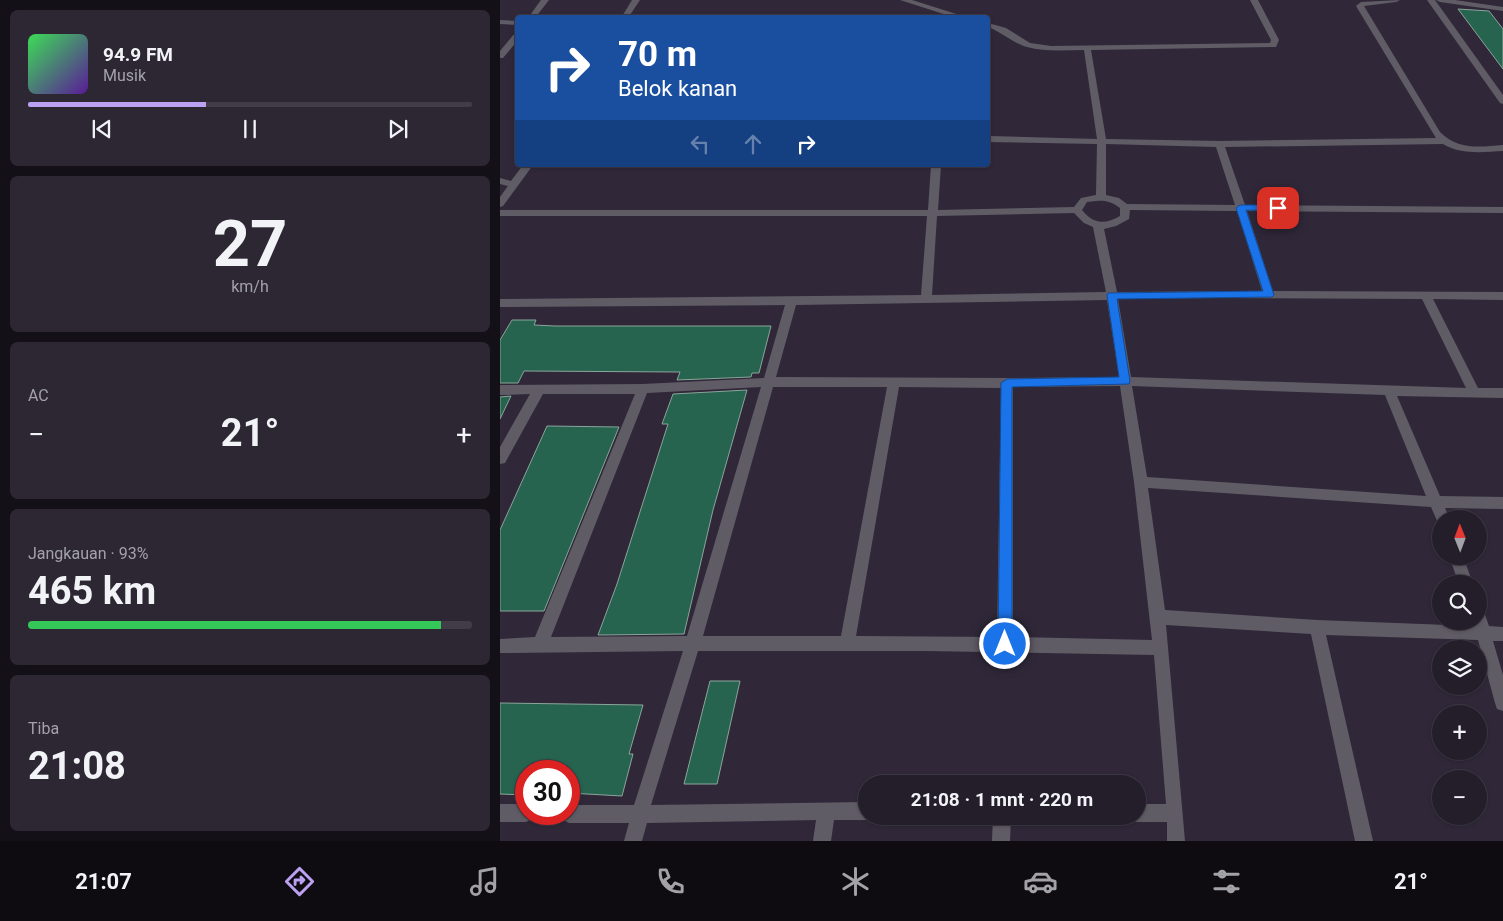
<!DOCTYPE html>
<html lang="id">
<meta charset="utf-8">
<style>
body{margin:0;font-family:Roboto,sans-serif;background:#2c2733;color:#f1f3f6;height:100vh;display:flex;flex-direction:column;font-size:19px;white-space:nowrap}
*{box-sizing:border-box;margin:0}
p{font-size:16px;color:#a3a2a9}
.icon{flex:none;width:28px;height:28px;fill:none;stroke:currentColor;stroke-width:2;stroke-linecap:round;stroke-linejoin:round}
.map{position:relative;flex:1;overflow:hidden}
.drawer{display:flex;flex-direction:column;gap:10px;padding:10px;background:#141018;width:500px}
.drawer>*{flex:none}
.top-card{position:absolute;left:15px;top:15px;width:475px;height:152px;border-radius:5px;box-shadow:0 1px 4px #0004,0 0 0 1px #413c47;background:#1a4fa0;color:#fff;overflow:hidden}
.needle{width:32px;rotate:359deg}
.tools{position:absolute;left:932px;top:510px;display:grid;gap:10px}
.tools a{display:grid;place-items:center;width:55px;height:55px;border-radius:50%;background:#241e2b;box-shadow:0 1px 4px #0004,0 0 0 1px #413c47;font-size:25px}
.speed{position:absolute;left:15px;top:760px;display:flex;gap:10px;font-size:25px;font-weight:700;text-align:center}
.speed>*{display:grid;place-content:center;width:65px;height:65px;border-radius:50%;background:#241e2b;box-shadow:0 1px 4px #0004,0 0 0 1px #413c47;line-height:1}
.speed .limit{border:8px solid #d22;background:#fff;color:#111}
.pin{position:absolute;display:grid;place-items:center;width:42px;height:42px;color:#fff;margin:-21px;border-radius:10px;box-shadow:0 2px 8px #0006}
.me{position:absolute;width:55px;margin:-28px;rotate:0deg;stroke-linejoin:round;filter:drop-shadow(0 0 4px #0008)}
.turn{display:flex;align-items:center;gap:18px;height:105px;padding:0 20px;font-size:22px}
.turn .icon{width:65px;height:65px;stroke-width:2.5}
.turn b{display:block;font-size:35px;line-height:42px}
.lanes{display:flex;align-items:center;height:48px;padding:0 20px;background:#0003;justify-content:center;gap:25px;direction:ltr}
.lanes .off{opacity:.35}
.big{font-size:38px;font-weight:700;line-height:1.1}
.drawer .tile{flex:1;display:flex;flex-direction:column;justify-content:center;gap:8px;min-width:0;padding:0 18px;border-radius:8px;background:#2c2733}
.drawer .dial{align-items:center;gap:0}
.dial b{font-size:65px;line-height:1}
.song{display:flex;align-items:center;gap:15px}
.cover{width:60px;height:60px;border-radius:8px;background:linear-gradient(135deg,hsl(130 70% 55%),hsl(270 70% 35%))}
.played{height:5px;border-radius:2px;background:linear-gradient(90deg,#bca0f2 40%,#413c47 40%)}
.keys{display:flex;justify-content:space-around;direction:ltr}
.heat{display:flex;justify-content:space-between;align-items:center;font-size:28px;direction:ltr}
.charge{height:8px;border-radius:4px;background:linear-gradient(90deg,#34c759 93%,#413c47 0)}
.trip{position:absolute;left:358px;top:775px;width:288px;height:50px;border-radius:25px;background:#241e2b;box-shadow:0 1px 4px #0004,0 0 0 1px #413c47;font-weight:700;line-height:50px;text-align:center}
.dock{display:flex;height:80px;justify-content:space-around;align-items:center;background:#0e0c11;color:#a3a2a9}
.dock .icon{width:35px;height:35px}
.dock .current{color:#bca0f2}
.dock b{font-size:22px;color:#f1f3f6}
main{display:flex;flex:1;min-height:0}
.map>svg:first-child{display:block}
.building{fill:#26644f;stroke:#8ba59a}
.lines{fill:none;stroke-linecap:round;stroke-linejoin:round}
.street{fill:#605c65;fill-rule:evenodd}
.route{fill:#1a73e8;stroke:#114b97}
</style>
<main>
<section class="drawer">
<div class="tile">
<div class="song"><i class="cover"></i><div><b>94.9 FM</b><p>Musik</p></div></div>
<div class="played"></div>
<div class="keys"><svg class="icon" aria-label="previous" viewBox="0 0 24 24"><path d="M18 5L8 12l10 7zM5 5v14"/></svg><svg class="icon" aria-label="pause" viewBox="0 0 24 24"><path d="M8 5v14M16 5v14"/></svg><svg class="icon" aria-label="next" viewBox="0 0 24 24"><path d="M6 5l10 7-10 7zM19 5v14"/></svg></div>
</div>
<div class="tile dial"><b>27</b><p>km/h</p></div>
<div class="tile"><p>AC</p>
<div class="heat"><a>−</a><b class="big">21°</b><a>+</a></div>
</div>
<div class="tile"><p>Jangkauan · 93%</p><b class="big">465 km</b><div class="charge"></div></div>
<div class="tile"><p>Tiba</p><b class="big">21:08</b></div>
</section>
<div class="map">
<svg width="1003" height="841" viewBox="0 0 1003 841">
<rect width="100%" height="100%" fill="#302839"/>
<g class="building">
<polygon points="958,9 989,11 1003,29 1003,69"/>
<polygon points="12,320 36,320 34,325 55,326 271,326 259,373 252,373 251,377 177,380 180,372 24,371 18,383 0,383 0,340"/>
<polygon points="247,390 213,510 184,634 98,635 117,584 168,424 162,424 173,394"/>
<polygon points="11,396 0,419 0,397"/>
<polygon points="47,426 119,427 44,611 0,611 0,530"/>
<polygon points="210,681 240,681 217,784 184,784"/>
<polygon points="0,703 143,705 129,754 133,754 122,796 69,793 69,771 26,771 26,795 0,794"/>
</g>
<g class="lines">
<g class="street">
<polygon points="41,0 49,0 35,18 28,18"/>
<polygon points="132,0 140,0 128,18 121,18"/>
<polygon points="400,0 412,0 469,18 456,18"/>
<path d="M750,0H758L779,40L776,47L591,50L606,139L720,141L936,138L856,6L861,2L900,0L896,2L864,6L940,132C958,150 979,147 1003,145V151C983,152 961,155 943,144L725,147L745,205L1003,207V213L747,211L773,291L1003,292V300L933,299L978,388H1003V398L897,396L940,496L1003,497V509L945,508L950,519H941V524L938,523L931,507L648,488L665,610L817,620L974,626L973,621H979V610L984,612L989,626L1003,627V641H993L1003,675V711L997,709L995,703L978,640L826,635L873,841H855L811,634L666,625L685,841H667V822H636L630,819L629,816H636V804H666L654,655L427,651H198L151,805L366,802V816L372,817L366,820H334L331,841H313L316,820L147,823L142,841H124L129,823H69L63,820L60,814H69V805H134L183,651L0,653V639L35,637L135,394H43L5,463L0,464V447L30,394L0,395V385L143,384L264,378L285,305L0,307V299L421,295L427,216H0V210H428L431,165H441L438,210L574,207L581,198L596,195L597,144L488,142V136L597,139L584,50C565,50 545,52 527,47C513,43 501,32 488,27V23L506,28L530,43L551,46L770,43L771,40ZM606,144L716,147L735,205L627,204L619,198L606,195ZM596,201C606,200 612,202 620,208V216C605,225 593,224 582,210L587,202ZM630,210L737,211L762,291L617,292L604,229L616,226L629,219ZM574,213L584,223L593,227L606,292L432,295L437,216ZM715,298L922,299L966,388L631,377L618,299ZM607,300L619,377L507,378L276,377L296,305ZM620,386L634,482L652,640L513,637V387ZM632,386L885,395L926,496L647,477ZM261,387L187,636L51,637L147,393ZM273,387H387L341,636H203ZM399,387L501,388L497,637L356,636Z"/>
<polygon points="927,0 935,0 1003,95 1003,104 1000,103"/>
<polygon points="936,0 955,0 1003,7 1003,11 940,2"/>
<polygon points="0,20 18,21 18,25 0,24"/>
<polygon points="15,33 18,33 18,40 3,58 0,58 0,51"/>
<polygon points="23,165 33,165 3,206 0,207 0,197 8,186 0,184 0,178 11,181"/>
<polygon points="949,556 963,556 973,584 959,584"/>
<polygon points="0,804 26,804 26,814 34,814 32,819 26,822 0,822"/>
<polygon points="493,816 511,816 510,841 492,841"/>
</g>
</g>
<polygon class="route" points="740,205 778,205 782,208 778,211 746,210 774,295 772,297 617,299 630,381 629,384 512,387 512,644 510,649 505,651 500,649 498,644 501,383 507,379 619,377 607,295 608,293 763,291 736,208"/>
</svg>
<div class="tools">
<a><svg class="needle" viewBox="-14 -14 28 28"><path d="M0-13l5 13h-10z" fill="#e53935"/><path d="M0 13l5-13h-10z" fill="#a3a2a9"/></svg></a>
<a><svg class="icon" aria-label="search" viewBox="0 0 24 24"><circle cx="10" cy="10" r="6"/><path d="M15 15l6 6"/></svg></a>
<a><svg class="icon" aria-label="layers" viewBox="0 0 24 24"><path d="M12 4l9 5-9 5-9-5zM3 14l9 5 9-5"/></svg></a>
<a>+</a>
<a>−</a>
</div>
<div class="speed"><div class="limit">30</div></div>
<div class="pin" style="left:778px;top:208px;background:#d93025"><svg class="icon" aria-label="arrive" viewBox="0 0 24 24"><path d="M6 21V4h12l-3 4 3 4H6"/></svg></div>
<svg class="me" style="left:505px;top:644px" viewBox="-20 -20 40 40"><circle r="17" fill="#1a73e8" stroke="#fff" stroke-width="3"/><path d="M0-11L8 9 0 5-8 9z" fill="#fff"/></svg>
<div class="trip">21:08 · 1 mnt · 220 m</div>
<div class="top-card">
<div class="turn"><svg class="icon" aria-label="right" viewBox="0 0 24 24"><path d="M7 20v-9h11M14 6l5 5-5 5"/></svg><div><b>70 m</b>Belok kanan</div></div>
<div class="lanes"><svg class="icon off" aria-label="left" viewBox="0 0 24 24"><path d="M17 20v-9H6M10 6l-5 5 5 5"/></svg><svg class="icon off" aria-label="ahead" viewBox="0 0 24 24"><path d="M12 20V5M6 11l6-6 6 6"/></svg><svg class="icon" aria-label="right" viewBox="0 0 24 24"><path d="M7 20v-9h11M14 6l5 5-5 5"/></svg></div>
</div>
</div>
</main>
<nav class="dock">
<b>21:07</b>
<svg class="icon current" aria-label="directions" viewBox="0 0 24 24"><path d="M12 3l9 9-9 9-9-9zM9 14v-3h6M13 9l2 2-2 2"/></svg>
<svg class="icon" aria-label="music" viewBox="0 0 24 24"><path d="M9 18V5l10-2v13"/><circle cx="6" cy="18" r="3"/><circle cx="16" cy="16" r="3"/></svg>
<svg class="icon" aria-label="phone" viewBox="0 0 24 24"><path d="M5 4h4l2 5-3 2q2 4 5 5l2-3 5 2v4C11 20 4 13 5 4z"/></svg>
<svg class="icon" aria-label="climate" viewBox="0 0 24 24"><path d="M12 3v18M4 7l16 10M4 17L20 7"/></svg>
<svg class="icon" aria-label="car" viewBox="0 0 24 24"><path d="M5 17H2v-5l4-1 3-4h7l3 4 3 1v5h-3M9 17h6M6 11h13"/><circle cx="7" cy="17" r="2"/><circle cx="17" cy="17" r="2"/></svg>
<svg class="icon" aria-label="filters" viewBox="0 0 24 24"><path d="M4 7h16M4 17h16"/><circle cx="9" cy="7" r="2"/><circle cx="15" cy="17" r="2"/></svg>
<b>21°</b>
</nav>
